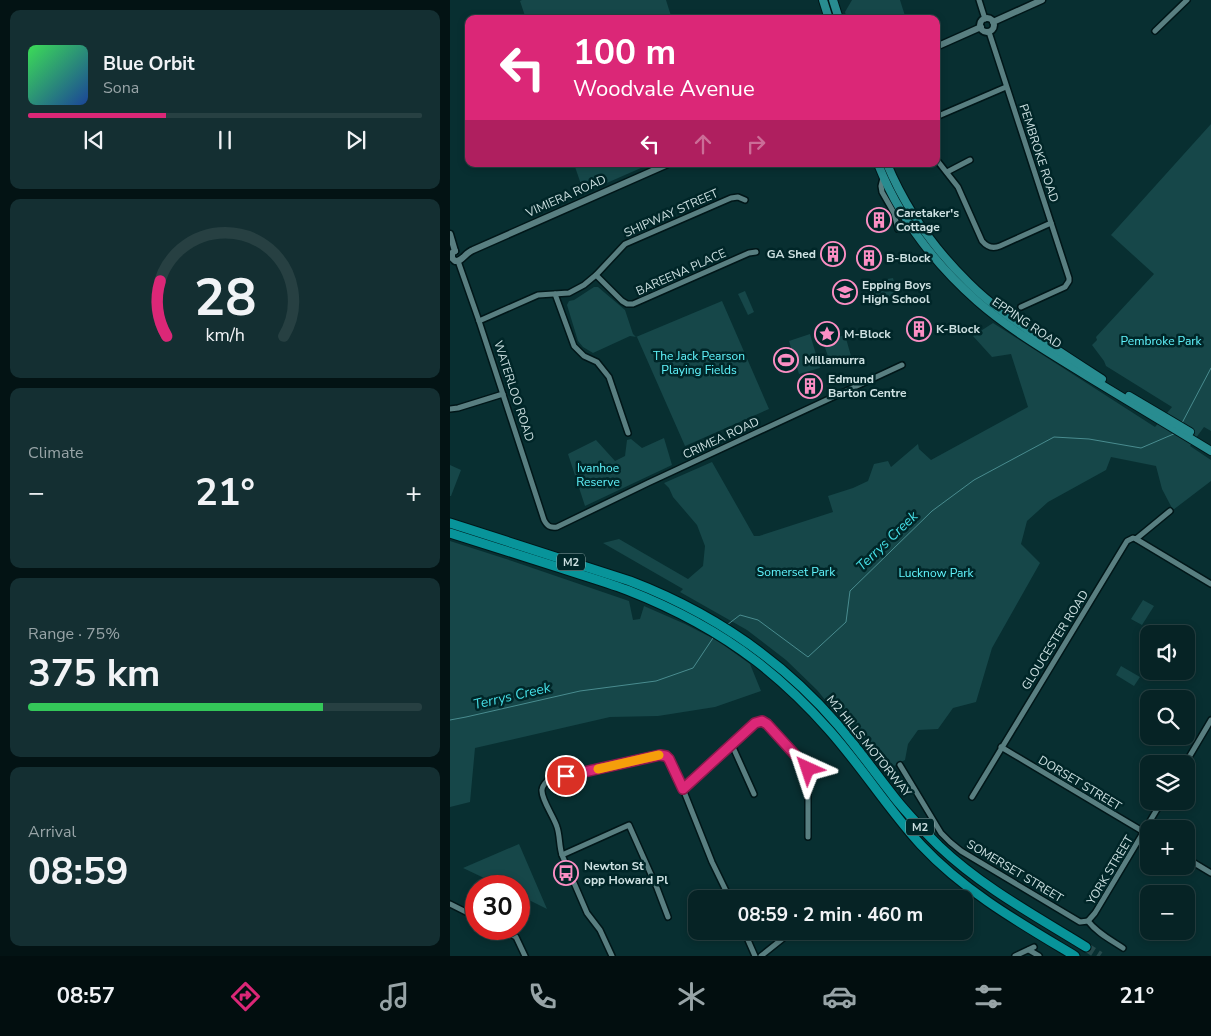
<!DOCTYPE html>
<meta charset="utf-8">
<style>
body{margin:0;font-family:"Nunito Sans",sans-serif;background:#142f32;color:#f1f3f6;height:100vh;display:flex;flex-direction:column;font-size:19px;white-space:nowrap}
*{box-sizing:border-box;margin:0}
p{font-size:16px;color:#98a4a7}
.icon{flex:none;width:28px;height:28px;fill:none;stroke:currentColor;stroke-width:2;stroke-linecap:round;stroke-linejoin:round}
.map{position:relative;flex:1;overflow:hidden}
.drawer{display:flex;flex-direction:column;gap:10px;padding:10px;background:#031314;width:450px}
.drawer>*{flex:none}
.guide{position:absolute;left:15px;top:15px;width:475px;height:152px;border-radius:10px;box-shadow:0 2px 8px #0003,0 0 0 1px #274042;background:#db2777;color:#fff;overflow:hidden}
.buttons{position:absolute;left:690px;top:625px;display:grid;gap:10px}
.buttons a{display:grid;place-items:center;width:55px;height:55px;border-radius:10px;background:#062325;box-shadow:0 2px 8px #0003,0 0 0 1px #274042;font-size:25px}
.speed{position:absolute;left:15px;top:875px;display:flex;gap:10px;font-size:25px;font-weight:700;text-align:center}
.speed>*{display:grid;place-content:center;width:65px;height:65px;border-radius:50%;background:#062325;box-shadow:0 2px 8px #0003,0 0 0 1px #274042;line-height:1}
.speed .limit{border:8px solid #d22;background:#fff;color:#111}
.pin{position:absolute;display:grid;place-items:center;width:42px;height:42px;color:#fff;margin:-21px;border:2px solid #fff;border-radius:50%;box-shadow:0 1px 5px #0007}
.me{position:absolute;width:55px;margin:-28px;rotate:318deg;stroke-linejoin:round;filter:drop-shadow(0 0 4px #0008)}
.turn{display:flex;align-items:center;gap:18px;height:105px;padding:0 25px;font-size:22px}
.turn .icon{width:65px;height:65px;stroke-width:2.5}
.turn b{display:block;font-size:35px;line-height:42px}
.lanes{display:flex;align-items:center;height:48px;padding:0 25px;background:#0003;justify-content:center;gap:25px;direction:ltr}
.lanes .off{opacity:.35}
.big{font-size:38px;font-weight:700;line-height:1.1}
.drawer .tile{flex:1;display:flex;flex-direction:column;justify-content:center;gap:8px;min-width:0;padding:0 18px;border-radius:10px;background:#142f32}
.drawer .dial{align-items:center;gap:0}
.dial svg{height:130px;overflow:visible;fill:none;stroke:#274042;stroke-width:7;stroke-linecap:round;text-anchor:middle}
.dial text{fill:#f1f3f6;stroke:none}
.song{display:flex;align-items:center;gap:15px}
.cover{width:60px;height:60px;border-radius:8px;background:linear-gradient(135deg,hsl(130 70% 55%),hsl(220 70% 35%))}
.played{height:5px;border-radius:2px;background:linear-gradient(90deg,#db2777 35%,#274042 35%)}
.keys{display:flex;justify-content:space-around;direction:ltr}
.heat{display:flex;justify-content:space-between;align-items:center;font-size:28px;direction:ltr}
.charge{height:8px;border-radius:4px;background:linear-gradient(90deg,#34c759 75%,#274042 0)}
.trip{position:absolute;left:238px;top:890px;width:285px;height:50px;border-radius:10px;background:#062325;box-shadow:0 2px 8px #0003,0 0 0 1px #274042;font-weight:700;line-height:50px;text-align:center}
.tabs{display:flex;height:80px;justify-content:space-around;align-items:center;background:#020e0f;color:#98a4a7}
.tabs .icon{width:35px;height:35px}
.tabs .on{color:#db2777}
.tabs b{font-size:22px;color:#f1f3f6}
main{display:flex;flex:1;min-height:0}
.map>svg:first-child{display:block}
.green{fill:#164749}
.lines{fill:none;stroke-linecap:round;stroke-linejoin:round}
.stream{stroke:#498c8f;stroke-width:1}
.motorway-tunnel{stroke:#264a4c;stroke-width:9;stroke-dasharray:9 4.5;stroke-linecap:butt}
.minor-casing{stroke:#001618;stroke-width:8}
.tertiary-casing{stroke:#001618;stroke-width:9}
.primary-casing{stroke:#001618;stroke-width:10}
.motorway-casing{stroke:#001618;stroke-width:11}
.minor{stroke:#597f81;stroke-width:5}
.tertiary{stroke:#597f81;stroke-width:6}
.primary{stroke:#288c90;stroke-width:8}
.motorway{stroke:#08949a;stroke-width:9}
.route-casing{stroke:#8e194d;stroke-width:12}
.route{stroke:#db2777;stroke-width:9}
.slow{stroke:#f59e0b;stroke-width:9}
.labels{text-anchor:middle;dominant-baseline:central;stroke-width:5;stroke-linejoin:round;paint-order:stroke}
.shield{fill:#002628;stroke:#90a9aa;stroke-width:1}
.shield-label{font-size:11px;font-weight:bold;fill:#cde1e2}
.street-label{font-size:12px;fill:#cde1e2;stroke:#002628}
.poi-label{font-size:12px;font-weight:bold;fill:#cde1e2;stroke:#002628;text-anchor:start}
.park-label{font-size:12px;fill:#60f4fc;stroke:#002628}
.water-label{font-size:14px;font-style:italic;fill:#45dfe6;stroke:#002628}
</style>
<main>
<section class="drawer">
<div class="tile">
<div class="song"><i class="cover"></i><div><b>Blue Orbit</b><p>Sona</p></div></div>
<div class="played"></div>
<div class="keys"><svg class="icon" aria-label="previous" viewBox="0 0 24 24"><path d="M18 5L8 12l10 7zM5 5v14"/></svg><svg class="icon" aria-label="pause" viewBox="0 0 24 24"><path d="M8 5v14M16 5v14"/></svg><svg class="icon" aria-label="next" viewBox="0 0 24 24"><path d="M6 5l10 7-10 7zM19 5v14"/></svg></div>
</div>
<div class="tile dial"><svg viewBox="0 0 100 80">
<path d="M14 69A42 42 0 1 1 86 69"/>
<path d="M14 69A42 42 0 0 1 10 35" stroke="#db2777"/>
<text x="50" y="56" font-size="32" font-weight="700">28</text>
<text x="50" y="72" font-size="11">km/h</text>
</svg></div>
<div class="tile"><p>Climate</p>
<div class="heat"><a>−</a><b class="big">21°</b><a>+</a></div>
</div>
<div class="tile"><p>Range · 75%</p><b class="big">375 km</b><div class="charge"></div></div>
<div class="tile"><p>Arrival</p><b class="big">08:59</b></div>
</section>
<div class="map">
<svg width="761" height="956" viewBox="0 0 761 956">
<rect width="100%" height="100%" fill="#082f31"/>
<g class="green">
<polygon points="72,0 216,0 222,19 76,19 70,1"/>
<polygon points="402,0 450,0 456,19 397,19 395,12"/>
<polygon points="761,124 761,431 754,427 740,446 761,460 761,481 723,510 712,489 706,466 661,457 656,470 598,502 577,521 571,544 590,563 542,648 526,702 503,708 488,729 468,730 458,744 455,760 442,767 434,754 415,749 367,690 336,660 297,630 230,592 233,589 153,543 169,539 238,579 253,566 255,546 247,525 223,497 219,488 214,483 262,462 304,536 309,536 383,512 378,496 403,488 418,481 424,464 438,461 441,467 468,444 469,449 481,460 578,407 561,354 542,357 523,336 543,323 705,427 722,407 656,366 654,361 642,345 647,340 646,337 704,274 661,235"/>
<polygon points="124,164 200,164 134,193"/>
<polygon points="443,278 447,295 423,299 420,282"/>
<polygon points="144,287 148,287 175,310 183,334 186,337 272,301 319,409 235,446 187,337 180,336 143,353 133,347 128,341 117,305 119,301 124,300"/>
<polygon points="295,291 304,312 298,315 288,294"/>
<polygon points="360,334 370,368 349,374 339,341"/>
<polygon points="395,335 401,356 380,362 373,342"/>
<polygon points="214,438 222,465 135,506 118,454 146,440 165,461 175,456 177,440 181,439 192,448"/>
<polygon points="0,465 11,470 1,496 0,496"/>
<polygon points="0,541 62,561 179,601 183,620 190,619 194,606 235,624 268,641 300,664 311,691 265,707 208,716 160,717 25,748 20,802 0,807"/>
<polygon points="693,600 704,606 692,625 681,619"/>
<polygon points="671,666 690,677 684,686 666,675"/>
<polygon points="69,844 97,909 69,895 69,886 51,886 13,868"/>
</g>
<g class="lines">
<g class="stream">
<polyline points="732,423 761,368"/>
<polyline points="277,625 290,615 308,620 358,657 396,622 400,591 482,511 524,480 604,437 639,439 691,448 726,433"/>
<polyline points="0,720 16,717 130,691 206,681 243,668 263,638"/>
</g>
<polyline class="motorway-tunnel" points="636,947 650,956"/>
<defs>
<g id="minor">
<polyline points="529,0 535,19"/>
<polyline points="705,31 737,0"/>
<polyline points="539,32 619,278 619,281 615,287 571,307"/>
<polyline points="486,117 556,87"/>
<path d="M486,159L508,187L532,241C537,247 543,249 550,246L601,223"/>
<polyline points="497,172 520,160"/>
<polyline points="433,178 431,186 432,192 444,213 448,229"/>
<path d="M8,261L29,321L94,520C97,526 100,528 107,527L198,483L452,365"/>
<polyline points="146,275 172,301 177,304 183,304 299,253 306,252"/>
<polyline points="105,294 124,346 134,356 147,362 159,377 178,433"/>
<polyline points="29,321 88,295 119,293 134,285 146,275 175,244 281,198 288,197 295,200"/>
<polyline points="0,409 8,408 53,394"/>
<polyline points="686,539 761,584"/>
<polyline points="282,745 304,794"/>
<polyline points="551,747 699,835"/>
<polyline points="735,764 761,720"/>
<path d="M450,765L491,833L500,842L511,851L630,922L638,921C647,933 661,940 673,948"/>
<polyline points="233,789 305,723 312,721 317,724 358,769 358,837"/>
<polyline points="522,797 677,541 683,538 686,539 720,511"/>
<polyline points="112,855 179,825 207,888 218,917"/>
<polyline points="736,858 761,873"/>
<polyline points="0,904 26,917"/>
<polyline points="638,921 645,913 712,801"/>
<polyline points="50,929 66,937 75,956"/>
<polyline points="294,931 305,956"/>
<polyline points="579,950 589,956"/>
<path d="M162,956L150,930L137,913L112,855C109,846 110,836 107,827C104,817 91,799 92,790C92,786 95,783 98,780L210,755L215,756L219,759L233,789L262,862L280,899"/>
<polyline points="311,956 336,936 347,931"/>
<polyline points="565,956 584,947"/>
</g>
<g id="tertiary">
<circle cx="537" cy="25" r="7"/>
<polyline points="543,22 592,0"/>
<polyline points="486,47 531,27"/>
<polyline points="0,234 5,251"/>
<path d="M5,251L2,253V258L5,261C12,262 15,253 23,250L218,164"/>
</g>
<g id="primary">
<polyline points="373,0 379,19"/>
<polyline points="383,0 389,19"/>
<path d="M428,164C449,217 484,263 527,301C560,330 600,353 637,376C678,401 720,426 761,451"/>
<path d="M437,164C456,209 484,249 519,283C539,303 562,319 585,335C607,350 630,365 652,379"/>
<polyline points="679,396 740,432"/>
</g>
<g id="motorway">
<path d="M0,523L180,581C261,612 330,658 387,724C406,746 423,770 441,793C455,812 472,829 489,846C532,887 586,916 636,947"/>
<path d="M0,533C35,544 69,555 104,566C128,574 153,581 177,590C223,608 267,631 306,661C332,681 357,705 379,730C412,767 438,809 471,845C515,892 570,923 625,956"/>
</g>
</defs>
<use href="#minor" class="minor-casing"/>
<use href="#tertiary" class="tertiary-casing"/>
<use href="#primary" class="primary-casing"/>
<use href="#motorway" class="motorway-casing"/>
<use href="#minor" class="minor"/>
<use href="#tertiary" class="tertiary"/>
<use href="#primary" class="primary"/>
<use href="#motorway" class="motorway"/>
</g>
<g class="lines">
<defs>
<polyline id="route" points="116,776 210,755 216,756 219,759 233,789 305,723 312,721 317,724 358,769"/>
</defs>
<use href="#route" class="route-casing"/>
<use href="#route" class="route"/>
<polyline class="slow" points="148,769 209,755"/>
</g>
<defs>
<symbol id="building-ring" viewBox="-11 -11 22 22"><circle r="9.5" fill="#002628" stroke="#fb8fc4" stroke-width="1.5"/><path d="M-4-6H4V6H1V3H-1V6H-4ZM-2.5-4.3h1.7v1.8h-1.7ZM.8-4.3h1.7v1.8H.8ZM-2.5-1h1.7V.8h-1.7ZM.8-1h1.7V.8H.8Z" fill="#fb8fc4"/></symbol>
<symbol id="school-ring" viewBox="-11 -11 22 22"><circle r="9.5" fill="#002628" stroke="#fb8fc4" stroke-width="1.5"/><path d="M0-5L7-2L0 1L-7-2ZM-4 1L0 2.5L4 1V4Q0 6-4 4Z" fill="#fb8fc4"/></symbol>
<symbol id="sight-ring" viewBox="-11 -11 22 22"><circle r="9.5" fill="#002628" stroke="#fb8fc4" stroke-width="1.5"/><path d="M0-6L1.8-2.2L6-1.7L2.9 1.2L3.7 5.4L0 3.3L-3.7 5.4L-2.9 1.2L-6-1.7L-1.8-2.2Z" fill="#fb8fc4"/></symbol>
<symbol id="stadium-ring" viewBox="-11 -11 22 22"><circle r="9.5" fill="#002628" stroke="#fb8fc4" stroke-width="1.5"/><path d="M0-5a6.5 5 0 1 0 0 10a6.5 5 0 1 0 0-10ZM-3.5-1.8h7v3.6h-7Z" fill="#fb8fc4"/></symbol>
<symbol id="bus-ring" viewBox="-11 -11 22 22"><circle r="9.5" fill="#002628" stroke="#fb8fc4" stroke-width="1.5"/><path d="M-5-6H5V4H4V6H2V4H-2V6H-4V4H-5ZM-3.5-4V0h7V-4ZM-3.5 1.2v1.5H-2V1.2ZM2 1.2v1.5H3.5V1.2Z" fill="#fb8fc4"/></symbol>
</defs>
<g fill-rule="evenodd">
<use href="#building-ring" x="415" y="206" width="28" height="28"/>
<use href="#building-ring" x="369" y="240" width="28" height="28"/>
<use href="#building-ring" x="405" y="244" width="28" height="28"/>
<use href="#school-ring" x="381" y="278" width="28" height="28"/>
<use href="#building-ring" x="455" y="315" width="28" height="28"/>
<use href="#sight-ring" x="363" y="320" width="28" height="28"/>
<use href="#stadium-ring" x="322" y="346" width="28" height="28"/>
<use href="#building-ring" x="346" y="372" width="28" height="28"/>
<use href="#bus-ring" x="102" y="859" width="28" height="28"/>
</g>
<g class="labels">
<g class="shield">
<rect x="107" y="553.5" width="28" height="17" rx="4"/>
<rect x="456" y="818.5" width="28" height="17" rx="4"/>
</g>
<g class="shield-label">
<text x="121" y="562">M2</text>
<text x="470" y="827">M2</text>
</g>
<g class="street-label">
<text transform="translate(589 153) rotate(72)">PEMBROKE ROAD</text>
<text transform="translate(116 196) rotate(-24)">VIMIERA ROAD</text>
<text transform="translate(221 213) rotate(-24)">SHIPWAY STREET</text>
<text transform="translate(231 272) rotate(-24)">BAREENA PLACE</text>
<text transform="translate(577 323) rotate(34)">EPPING ROAD</text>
<text transform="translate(64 391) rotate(72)">WATERLOO ROAD</text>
<text transform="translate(271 438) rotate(-25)">CRIMEA ROAD</text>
<text transform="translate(605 640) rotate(-58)">GLOUCESTER ROAD</text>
<text transform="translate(419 746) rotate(51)">M2 HILLS MOTORWAY</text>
<text transform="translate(630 783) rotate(31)">DORSET STREET</text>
<text transform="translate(660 870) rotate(-59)">YORK STREET</text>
<text transform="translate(565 871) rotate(31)">SOMERSET STREET</text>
</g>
<g class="poi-label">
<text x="446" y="213">Caretaker's<tspan x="446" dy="14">Cottage</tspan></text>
<text x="366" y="254" text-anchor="end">GA Shed</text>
<text x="436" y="258">B-Block</text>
<text x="412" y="285">Epping Boys<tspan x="412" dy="14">High School</tspan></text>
<text x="486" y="329">K-Block</text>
<text x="394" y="334">M-Block</text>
<text x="354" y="360">Millamurra</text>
<text x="378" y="379">Edmund<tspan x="378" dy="14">Barton Centre</tspan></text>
<text x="134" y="866">Newton St<tspan x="134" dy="14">opp Howard Pl</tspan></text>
</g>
<g class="park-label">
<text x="711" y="341">Pembroke Park</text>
<text x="249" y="356">The Jack Pearson<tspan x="249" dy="14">Playing Fields</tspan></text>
<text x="148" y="468">Ivanhoe<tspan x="148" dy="14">Reserve</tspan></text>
<text x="346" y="572">Somerset Park</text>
<text x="486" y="573">Lucknow Park</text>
</g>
<g class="water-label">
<text transform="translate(437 541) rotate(-44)">Terrys Creek</text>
<text transform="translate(62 696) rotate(-13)">Terrys Creek</text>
</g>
</g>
</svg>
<div class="buttons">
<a><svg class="icon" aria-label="sound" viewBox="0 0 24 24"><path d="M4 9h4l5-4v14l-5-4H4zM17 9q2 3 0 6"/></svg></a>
<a><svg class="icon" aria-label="search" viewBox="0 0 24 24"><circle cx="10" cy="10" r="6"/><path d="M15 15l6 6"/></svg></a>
<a><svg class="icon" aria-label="layers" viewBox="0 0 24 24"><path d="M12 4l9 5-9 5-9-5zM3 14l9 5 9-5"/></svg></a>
<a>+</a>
<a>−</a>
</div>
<div class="speed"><div class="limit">30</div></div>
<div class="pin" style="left:116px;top:776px;background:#d93025"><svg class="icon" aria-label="arrive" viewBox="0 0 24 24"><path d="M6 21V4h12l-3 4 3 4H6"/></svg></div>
<svg class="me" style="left:358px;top:769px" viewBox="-20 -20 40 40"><path d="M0-17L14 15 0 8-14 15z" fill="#db2777" stroke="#fff" stroke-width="4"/></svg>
<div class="trip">08:59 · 2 min · 460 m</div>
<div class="guide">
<div class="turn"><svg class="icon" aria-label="left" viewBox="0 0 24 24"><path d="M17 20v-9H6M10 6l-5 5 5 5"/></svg><div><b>100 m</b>Woodvale Avenue</div></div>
<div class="lanes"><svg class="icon" aria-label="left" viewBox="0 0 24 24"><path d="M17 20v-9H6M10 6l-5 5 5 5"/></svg><svg class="icon off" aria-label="ahead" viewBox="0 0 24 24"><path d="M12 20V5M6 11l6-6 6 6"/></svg><svg class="icon off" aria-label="right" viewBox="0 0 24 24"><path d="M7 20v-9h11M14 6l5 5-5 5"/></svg></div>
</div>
</div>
</main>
<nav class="tabs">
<b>08:57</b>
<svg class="icon on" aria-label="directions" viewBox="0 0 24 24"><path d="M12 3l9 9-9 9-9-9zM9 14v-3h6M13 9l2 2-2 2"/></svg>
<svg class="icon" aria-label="music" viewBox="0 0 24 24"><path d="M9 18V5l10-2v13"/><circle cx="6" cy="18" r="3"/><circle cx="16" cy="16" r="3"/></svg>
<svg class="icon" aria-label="phone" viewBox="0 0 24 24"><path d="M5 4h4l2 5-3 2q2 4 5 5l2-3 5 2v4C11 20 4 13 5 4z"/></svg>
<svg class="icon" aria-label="climate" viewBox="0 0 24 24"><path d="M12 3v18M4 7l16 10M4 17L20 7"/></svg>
<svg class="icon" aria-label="car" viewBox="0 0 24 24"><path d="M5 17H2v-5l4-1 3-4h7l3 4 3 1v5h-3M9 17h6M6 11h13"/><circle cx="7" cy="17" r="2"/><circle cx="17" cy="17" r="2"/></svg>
<svg class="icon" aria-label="filters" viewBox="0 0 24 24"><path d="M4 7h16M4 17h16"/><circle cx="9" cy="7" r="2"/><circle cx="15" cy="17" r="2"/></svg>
<b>21°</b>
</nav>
